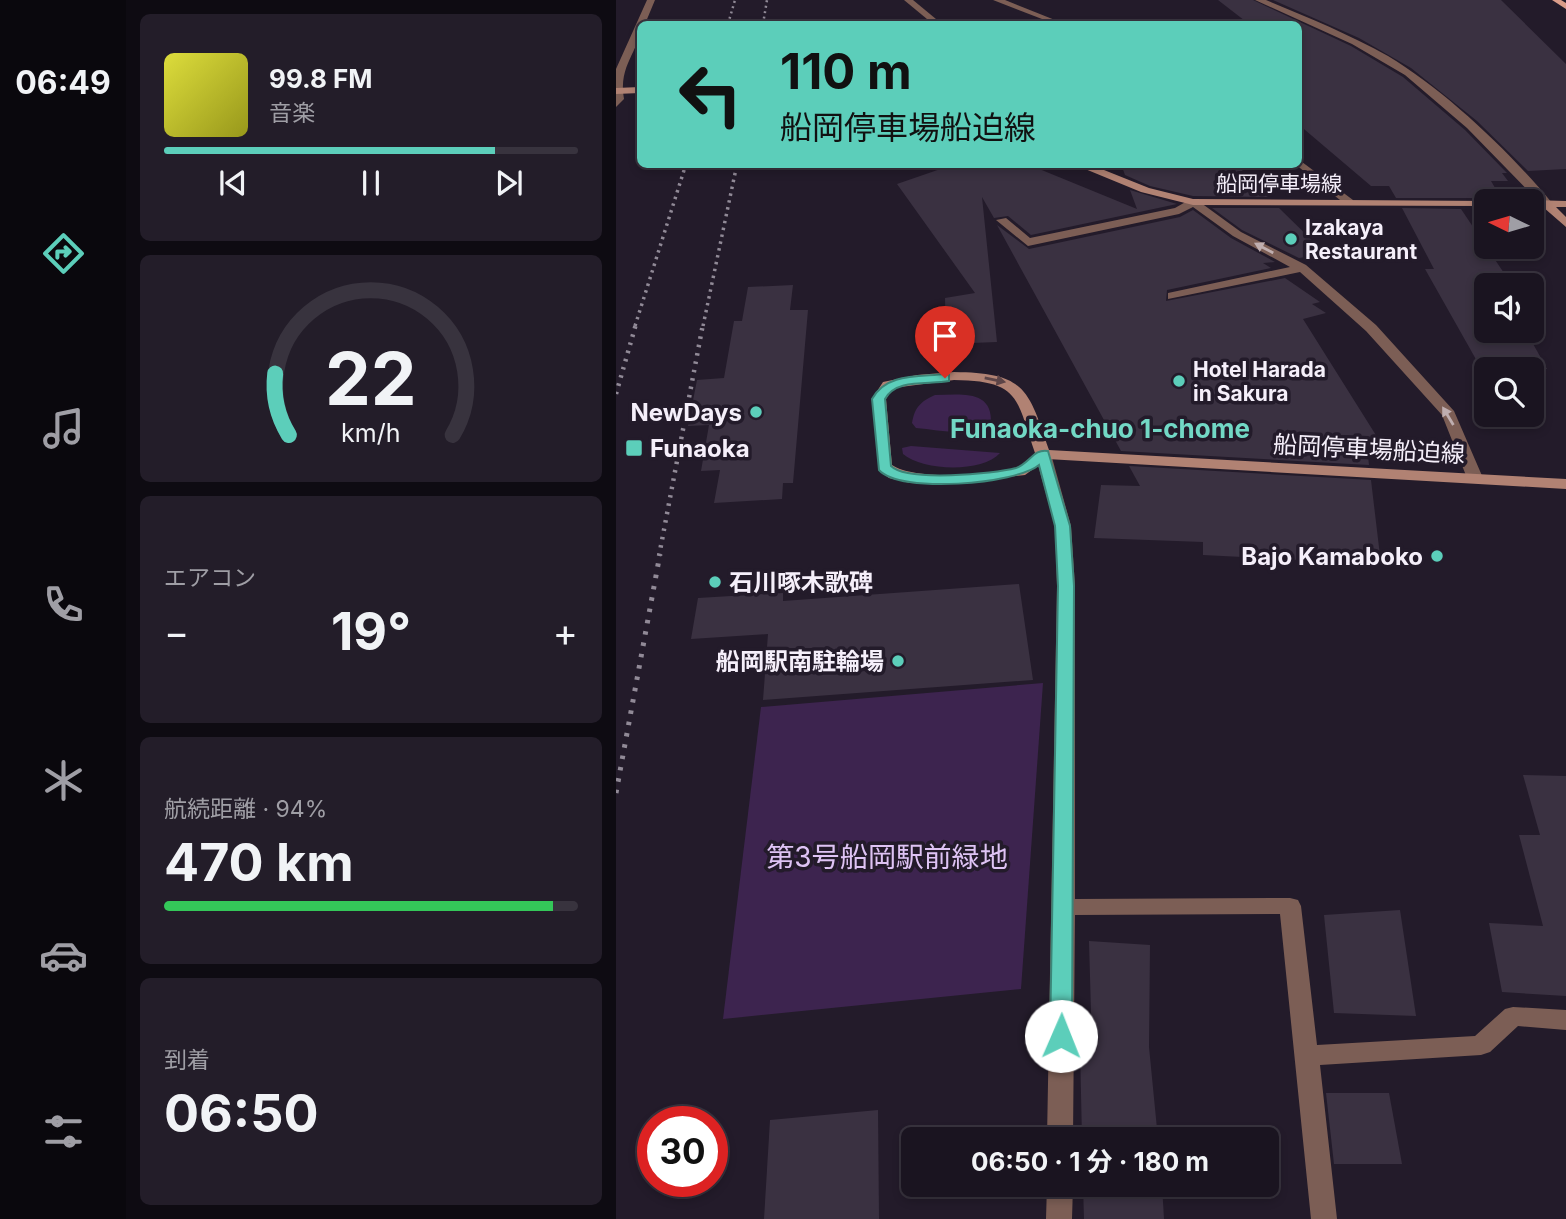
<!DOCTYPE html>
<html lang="ja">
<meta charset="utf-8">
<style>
body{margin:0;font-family:Inter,"Noto Sans JP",sans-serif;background:#231d29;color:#f1f3f6;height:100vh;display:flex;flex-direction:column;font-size:26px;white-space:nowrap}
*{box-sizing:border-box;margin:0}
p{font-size:23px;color:#9f9ea5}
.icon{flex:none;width:38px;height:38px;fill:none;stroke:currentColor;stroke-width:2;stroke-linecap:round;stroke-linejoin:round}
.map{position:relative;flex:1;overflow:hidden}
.sheet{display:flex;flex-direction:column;gap:14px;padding:14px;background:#0e0b12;width:490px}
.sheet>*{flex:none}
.banner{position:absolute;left:21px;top:21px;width:665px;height:147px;border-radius:10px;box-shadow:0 4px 10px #0003,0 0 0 2px #38333e;background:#5cceba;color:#111;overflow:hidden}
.needle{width:46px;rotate:275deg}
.buttons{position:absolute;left:858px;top:189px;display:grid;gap:14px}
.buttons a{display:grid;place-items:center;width:70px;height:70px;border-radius:10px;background:#1a1420;box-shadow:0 4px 10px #0003,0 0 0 2px #38333e;font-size:35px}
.speed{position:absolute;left:21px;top:1106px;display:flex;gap:14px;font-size:35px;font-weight:700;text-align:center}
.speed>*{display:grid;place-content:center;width:91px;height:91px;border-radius:50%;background:#1a1420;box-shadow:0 4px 10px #0003,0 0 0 2px #38333e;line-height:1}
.speed .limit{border:10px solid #d22;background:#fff;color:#111}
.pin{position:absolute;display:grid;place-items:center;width:60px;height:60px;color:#fff;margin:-72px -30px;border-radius:50% 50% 50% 0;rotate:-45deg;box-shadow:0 0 7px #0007}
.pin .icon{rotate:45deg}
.me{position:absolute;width:77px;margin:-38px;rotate:1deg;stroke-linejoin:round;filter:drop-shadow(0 0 5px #0008)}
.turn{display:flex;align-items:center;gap:24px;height:147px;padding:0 28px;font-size:32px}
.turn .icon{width:91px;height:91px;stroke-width:2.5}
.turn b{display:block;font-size:49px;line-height:60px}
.big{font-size:52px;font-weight:700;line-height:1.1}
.sheet .tile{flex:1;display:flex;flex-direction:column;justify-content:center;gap:10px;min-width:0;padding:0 24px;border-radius:10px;background:#231d29}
.sheet .dial{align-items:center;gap:0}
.dial svg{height:182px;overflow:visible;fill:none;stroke:#38333e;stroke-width:7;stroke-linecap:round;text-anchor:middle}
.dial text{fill:#f1f3f6;stroke:none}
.song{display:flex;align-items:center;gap:21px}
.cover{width:84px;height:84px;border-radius:10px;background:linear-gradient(135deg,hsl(60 70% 55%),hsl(60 70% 35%))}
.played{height:7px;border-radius:4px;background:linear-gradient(90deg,#5cceba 80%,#38333e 80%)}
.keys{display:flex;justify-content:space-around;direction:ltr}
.heat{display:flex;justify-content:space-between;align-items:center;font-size:38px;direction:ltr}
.charge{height:10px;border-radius:5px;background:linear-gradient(90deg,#34c759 94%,#38333e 0)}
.trip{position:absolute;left:285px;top:1127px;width:378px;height:70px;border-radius:10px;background:#1a1420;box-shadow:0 4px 10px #0003,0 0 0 2px #38333e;font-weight:700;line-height:70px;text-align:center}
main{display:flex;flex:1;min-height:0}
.tab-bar{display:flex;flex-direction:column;width:126px;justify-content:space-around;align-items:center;background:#0a080d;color:#9f9ea5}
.tab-bar .icon{width:49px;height:49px}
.tab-bar .current{color:#5cceba}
.tab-bar b{font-size:32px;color:#f1f3f6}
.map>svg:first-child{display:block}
.green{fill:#3d244f}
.building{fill:#3a3141}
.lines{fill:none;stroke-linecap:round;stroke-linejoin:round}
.street{fill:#7c5e55;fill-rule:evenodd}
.secondary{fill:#b18273;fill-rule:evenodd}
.primary{fill:#db9d8a;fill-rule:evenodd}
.rail-far3{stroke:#918a97;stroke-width:2.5;stroke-dasharray:2 3.5;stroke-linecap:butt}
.rail-far2{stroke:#918a97;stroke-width:3.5;stroke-dasharray:2.5 4.5;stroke-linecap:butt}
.rail-far1{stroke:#918a97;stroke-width:4.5;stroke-dasharray:2.5 6;stroke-linecap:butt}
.rail{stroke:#918a97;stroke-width:5;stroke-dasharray:3.5 8;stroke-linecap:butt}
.oneway{fill:#bfaeb0}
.oneway2{fill:#5c4447}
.route{fill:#5cceba;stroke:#3c8679;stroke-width:2}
.poi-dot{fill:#5cceba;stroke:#231b2a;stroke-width:2.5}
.labels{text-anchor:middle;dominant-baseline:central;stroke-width:7;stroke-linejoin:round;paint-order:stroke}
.far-street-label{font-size:21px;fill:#f5effa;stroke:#231b2a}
.far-poi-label{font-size:21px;font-weight:bold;fill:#f5effa;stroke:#231b2a;text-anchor:start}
.poi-label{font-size:24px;font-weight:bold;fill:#f5effa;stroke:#231b2a;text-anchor:end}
.street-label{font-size:24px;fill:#f5effa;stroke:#231b2a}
.neighbourhood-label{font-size:26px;font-weight:bold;fill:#72d8c5;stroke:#231b2a}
.near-park-label{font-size:28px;fill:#dec3f4;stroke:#231b2a}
</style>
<main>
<nav class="tab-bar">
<b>06:49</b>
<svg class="icon current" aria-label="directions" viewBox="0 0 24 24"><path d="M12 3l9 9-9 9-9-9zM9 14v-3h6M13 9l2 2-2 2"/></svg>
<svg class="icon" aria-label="music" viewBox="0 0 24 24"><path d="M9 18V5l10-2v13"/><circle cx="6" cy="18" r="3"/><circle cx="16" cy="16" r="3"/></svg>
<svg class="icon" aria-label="phone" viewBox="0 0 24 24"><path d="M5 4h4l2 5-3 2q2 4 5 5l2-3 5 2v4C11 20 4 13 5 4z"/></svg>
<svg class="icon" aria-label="climate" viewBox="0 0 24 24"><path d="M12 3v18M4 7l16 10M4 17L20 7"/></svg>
<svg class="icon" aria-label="car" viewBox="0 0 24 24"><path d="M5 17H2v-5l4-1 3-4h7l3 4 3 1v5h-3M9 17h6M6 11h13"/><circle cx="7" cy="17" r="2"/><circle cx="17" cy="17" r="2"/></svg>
<svg class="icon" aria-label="filters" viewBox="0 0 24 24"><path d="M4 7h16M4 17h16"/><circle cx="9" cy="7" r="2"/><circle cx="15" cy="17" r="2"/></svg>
</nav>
<section class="sheet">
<div class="tile">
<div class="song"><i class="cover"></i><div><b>99.8 FM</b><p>音楽</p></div></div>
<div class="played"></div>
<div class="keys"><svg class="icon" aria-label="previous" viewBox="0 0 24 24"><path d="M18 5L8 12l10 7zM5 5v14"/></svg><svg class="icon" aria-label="pause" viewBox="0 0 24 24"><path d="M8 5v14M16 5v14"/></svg><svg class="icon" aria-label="next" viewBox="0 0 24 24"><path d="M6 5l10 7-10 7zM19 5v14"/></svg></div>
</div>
<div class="tile dial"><svg viewBox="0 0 100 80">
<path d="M14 69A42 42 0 1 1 86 69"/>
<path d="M14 69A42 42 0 0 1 8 42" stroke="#5cceba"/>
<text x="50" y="56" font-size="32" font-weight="700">22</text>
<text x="50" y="72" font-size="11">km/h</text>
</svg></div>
<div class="tile"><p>エアコン</p>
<div class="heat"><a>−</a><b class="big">19°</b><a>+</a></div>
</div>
<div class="tile"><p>航続距離 · 94%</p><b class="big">470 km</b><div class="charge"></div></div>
<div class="tile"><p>到着</p><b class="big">06:50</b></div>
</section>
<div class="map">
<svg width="950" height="1219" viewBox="0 0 950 1219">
<rect width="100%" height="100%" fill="#231b2a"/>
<g class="green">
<path d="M319,395C345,395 377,389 375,424C354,438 324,430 300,428L296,423C299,407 304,402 319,395Z"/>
<path d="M295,446L384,453C366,473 307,471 287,454L286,448Z"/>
<polygon points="427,683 405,989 107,1019 145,707"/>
</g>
<g class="building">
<polygon points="602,0 637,0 735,46 787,77 849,130 891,173 886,173 892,181 875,181 885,198 780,198 773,186 755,186 682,124 682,24 633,24"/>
<polygon points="657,0 885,0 950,64 950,169 912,171 861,121 795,68 743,38"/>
<polygon points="339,164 411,164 521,209 514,190 561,204 415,235 392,216 378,218 366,197 381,342 330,344 329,298 359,293 281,184"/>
<polygon points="505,164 620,164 652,197 577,196 534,186 509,175"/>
<polygon points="596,208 663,208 710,254 683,258 626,230"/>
<polygon points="786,208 845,209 896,285 870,285 870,331 910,331 931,369 866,370 809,269 818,269"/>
<polygon points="577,210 615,238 659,262 647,263 655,268 551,290 550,301 669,278 704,302 696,304 710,313 687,319 768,448 751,447 753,465 505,451 381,225 413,249 564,217"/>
<polygon points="177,285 174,310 192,310 177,483 167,483 166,499 98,503 104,470 85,471 93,425 72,426 81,380 108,378 118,321 126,321 132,287"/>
<polygon points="513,466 755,480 765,564 587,555 587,542 478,538 485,485 524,486"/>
<polygon points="403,584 417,680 147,700 152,634 75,639 82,598 167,593 167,601"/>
<polygon points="907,775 950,776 950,996 886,992 873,923 927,926 903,835 924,835"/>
<polygon points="784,910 800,1016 718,1013 708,915"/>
<polygon points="473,941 534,945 533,1047 542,1139 466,1139 464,1047 476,1047"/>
<polygon points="710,1093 773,1093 786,1164 718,1164"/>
<polygon points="262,1110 263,1219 148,1219 154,1120"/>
<polygon points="467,1185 546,1185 548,1219 468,1219"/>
</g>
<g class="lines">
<g class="street">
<path d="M31,0H39L29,24H24C24,54 2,63 8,99L0,107V69Z"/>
<polygon points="288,0 297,0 326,24 317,24"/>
<polygon points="377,0 389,0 449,24 439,24"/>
<path d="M639,0H650C691,17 733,34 772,56C830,91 893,151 936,203L926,205L851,128L789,75L736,44Z"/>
<polygon points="682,159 737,200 737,204 729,204 679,164 682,164"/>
<polygon points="573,200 581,200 625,232 690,265 760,325 838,411 867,478 864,481 859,483 851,478 826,415 750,331 684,272 552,299 552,293 674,267 617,236 577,207 563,214 412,246 380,220 390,218 414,238 559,208"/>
<polygon points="427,449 435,454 455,526 459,586 459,899 674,898 682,900 685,906 701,1045 859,1036 889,1009 897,1007 950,1010 950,1030 902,1026 874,1052 865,1055 704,1065 721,1219 695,1219 664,914 459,915 457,1139 431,1139 441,586 439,526 419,454"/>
<polygon points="431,1185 457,1185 456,1219 430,1219"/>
</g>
<g class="secondary">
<polygon points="24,87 24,93 0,94 0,88"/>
<polygon points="457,164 473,164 533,188 577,199 874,201 870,201 870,206 577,205 525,192"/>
<polygon points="915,200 950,201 950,207 940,207 950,217 950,227 927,207 915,206 915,201 911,201"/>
<path d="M338,372C409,373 412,388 433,450L950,479V489L431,459L409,475L332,484L294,483L273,478L263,470L256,399L267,382L301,375ZM338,380C404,381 400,397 419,453C414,459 409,464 402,467C377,477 297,480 276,465L270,399L277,388Z"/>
</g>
<polygon class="primary" points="936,0 945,0 950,3 950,9"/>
<g class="rail-far3">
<polyline points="112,24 119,0"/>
<polyline points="147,24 151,0"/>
</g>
<g class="rail-far2">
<polyline points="19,326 70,164"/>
<polyline points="87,326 121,164"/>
</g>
<g class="rail-far1">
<polyline points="0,394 20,324"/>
<polyline points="43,556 87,324"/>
</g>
<polyline class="rail" points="0,793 44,554"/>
</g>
<defs><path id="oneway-solid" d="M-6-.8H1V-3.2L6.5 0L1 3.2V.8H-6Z" transform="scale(1.75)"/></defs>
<g class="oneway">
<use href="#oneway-solid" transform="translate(648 248) rotate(-152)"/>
<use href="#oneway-solid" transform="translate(832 416) rotate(-121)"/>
</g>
<use class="oneway2" href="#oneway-solid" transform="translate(379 380) rotate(11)"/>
<path class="route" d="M329,374L333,375V381C313,385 280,378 269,399L275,466C291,482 377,474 400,468C413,464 418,448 432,451L454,526L458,586L456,1036L453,1042L445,1045L438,1042L434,1036L442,586L439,526L423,465C400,484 284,494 263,470L256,399C270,373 302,377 329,374Z"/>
<g class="poi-dot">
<circle cx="675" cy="239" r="7"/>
<circle cx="563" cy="381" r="7"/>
<circle cx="140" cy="412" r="7"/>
<rect x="9" y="439" width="18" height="18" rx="3.5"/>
<circle cx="821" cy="556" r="7"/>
<circle cx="99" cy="582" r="7"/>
<circle cx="282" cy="661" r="7"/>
</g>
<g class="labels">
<g class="far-street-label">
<text x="663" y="183">船岡停車場線</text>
</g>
<g class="far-poi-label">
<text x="689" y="227">Izakaya<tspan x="689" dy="24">Restaurant</tspan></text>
<text x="577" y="369">Hotel Harada<tspan x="577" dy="24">in Sakura</tspan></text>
</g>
<g class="poi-label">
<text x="126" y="412">NewDays</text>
<text x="34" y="448" text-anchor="start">Funaoka</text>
<text x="807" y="556">Bajo Kamaboko</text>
<text x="113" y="582" text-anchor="start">石川啄木歌碑</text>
<text x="268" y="661">船岡駅南駐輪場</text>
</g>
<g class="street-label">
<text transform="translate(753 449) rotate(3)">船岡停車場船迫線</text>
</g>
<g class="neighbourhood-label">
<text x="484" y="428">Funaoka-chuo 1-chome</text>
</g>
<g class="near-park-label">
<text x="271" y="857">第3号船岡駅前緑地</text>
</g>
</g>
</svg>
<div class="buttons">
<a><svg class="needle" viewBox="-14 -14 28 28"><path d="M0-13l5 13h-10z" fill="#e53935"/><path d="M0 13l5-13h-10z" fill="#9f9ea5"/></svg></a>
<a><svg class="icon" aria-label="sound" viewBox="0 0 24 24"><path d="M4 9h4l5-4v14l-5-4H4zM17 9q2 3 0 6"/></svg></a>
<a><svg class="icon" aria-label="search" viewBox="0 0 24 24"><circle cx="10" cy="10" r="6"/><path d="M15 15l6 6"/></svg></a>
</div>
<div class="speed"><div class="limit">30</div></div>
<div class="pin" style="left:329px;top:378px;background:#d93025"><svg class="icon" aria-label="arrive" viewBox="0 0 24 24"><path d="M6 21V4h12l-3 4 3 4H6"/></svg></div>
<svg class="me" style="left:445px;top:1036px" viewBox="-20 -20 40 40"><circle r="19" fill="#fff"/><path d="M0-13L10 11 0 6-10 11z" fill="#5cceba"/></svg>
<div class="trip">06:50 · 1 分 · 180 m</div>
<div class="banner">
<div class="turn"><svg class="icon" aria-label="left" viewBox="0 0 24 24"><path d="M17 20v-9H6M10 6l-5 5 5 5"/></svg><div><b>110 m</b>船岡停車場船迫線</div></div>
</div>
</div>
</main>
